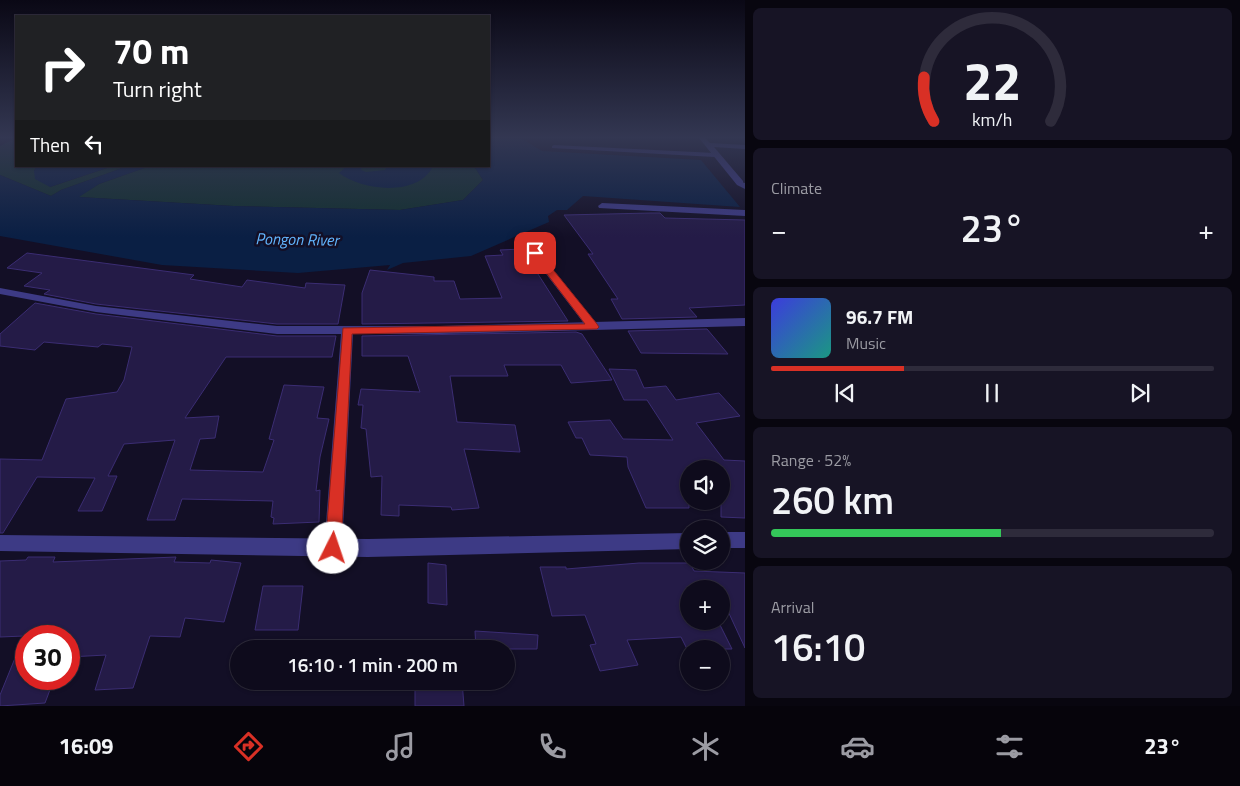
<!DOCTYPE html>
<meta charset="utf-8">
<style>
body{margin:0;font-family:"Titillium Web",sans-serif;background:#171425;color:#f1f3f6;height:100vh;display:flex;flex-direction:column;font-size:19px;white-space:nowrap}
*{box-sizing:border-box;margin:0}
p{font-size:16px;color:#9b9ba3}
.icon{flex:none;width:28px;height:28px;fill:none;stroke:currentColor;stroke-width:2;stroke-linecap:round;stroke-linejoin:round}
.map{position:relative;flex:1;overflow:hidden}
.panel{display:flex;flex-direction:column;gap:8px;padding:8px;background:#08060f;width:495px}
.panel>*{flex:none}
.banner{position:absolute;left:15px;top:15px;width:475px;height:152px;border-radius:0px;box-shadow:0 1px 4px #0004,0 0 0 1px #2e2b3b;background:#202124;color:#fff;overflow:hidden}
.buttons{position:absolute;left:680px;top:460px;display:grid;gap:10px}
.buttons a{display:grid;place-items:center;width:50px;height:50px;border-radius:50%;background:#0e0b1c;box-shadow:0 1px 4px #0004,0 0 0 1px #2e2b3b;font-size:25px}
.speed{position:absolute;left:15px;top:625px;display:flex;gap:10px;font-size:25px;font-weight:700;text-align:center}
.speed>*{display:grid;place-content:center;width:65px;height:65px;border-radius:50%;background:#0e0b1c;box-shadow:0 1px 4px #0004,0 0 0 1px #2e2b3b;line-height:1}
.speed .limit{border:8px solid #d22;background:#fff;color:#111}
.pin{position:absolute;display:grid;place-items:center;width:42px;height:42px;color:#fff;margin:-21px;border-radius:10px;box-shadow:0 2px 8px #0006}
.me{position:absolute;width:55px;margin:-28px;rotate:4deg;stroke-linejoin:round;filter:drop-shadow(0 0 4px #0008)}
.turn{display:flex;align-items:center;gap:18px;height:105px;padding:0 15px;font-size:22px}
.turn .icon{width:65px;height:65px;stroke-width:2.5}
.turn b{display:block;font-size:35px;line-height:42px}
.then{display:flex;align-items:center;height:48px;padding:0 15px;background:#0003;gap:10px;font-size:19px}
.big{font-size:38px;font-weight:600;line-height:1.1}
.panel .widget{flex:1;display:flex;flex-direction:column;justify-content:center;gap:8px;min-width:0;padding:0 18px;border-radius:8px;background:#171425}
.panel .dial{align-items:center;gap:0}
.dial svg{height:130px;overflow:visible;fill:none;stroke:#2e2b3b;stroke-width:7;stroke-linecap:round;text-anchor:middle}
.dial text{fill:#f1f3f6;stroke:none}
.song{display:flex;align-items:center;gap:15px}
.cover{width:60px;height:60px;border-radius:8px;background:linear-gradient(135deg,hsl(240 70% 55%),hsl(170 70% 35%))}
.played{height:5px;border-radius:2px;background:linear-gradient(90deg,#d93025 30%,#2e2b3b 30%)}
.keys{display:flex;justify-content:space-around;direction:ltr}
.heat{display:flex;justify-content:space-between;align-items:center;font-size:28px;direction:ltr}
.charge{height:8px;border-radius:4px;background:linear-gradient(90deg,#34c759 52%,#2e2b3b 0)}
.trip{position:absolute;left:230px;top:640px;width:285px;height:50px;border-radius:25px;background:#0e0b1c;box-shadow:0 1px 4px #0004,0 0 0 1px #2e2b3b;font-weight:600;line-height:50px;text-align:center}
.tab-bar{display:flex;height:80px;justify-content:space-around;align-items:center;background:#06040b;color:#9b9ba3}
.tab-bar .icon{width:35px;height:35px}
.tab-bar .current{color:#d93025}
.tab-bar b{font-size:22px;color:#f1f3f6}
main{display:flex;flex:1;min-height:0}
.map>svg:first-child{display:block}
.green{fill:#12302f}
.water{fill:#0a1f44}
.building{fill:#241b47;stroke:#3b2d73}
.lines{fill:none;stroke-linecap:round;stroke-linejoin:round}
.service{fill:#3d3a85;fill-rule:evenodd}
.minor{fill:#3d3a85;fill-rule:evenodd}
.tertiary{fill:#3d3a85;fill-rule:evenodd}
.route{fill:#d93025;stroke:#8d1f18}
.labels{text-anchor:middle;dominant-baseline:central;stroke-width:5;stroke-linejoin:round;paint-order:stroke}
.far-water-label{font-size:16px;font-style:italic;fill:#62b6ff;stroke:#130f26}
</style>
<main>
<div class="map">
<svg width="745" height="706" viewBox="0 0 745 706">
<rect width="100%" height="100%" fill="#130f26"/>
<g class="green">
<polygon points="16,138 16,166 37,166 34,171 50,187 113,166 128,166 61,190 51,196 0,175 0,146"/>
<polygon points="150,166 474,166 483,180 463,200 400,210 233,206 78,197 99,184"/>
</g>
<g class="water">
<polygon points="489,138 520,138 542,151 701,160 740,207 583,196 567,210 557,210 548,216 549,222 471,256 403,263 387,270 390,265 298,273 162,265 0,236 0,175 51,196 61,190 128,166 150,166 99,184 79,197 233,206 400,210 463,200 483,180 474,166 489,166"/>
<polygon points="37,166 113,166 50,187 35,179 34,171"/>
<path d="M347,166H362L361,170L366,172L385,170L387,166H433C419,197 362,191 339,173Z"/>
</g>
<g class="building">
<polygon points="651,213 660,213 665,218 745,220 745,305 689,308 697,317 622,319 611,299 618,299 588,254 593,254 564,215"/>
<polygon points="522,249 568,321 362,324 362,293 370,270 434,277 434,281 454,281 460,299 502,298 485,256 503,255 500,250"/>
<polygon points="27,253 194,275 190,279 242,287 247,280 305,288 306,283 345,285 338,324 277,324 96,304 44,294 50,290 24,286 42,273 7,268"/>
<polygon points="35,303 96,314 277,336 336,336 332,357 226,357 185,418 219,416 215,438 200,439 190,470 263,472 274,440 269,439 284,385 324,387 317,418 329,419 320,457 316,491 320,490 319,522 273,524 274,518 271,517 273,501 182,499 175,520 147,520 175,440 124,444 108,476 117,476 102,511 78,511 95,478 37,477 3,533 0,533 0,459 42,460 66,399 117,392 124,380 132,347 102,344 98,347 44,342 35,350 0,346 0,334"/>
<polygon points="707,329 728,354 641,353 628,331"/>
<polygon points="576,332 582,334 612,380 571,383 561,365 504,365 508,376 450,376 457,422 515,425 520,452 464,449 479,508 452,510 451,507 399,505 399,516 381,515 382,476 371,477 366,429 361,428 363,405 358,405 361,389 420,392 408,356 362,356 362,336"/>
<polygon points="609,369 636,370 644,388 666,386 676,400 719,393 740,416 696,423 724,460 745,461 745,518 721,517 721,469 689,469 689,508 646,508 628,467 627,457 590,455 582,438 576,438 568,422 610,420 623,439 673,440 647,400 624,400"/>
<polygon points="28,557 55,557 53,562 176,557 174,562 210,563 211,560 241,563 224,622 185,618 180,637 150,636 133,688 95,690 106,655 69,657 69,636 26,636 26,679 54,679 45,703 0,706 0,695 24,636 0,637 0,561 26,560"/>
<polygon points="428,563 446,565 447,605 428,603"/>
<polygon points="639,563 690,563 694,571 745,573 745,648 721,596 721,589 689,589 689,621 718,621 732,649 687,649 681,637 627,640 638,665 600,671 590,645 596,644 585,615 552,616 540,567 566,567 566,569"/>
<polygon points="263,586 303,586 298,630 255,630"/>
<polygon points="475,631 538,635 537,649 476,649"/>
<polygon points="415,681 462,681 464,706 415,706"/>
</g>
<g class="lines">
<g class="service">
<polygon points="698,138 705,138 702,140"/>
<polygon points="554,145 715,153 719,155 715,157 552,148 552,146"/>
<polygon points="602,203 745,210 745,216 599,208 598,206"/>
<polygon points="535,250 538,251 597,324 599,327 597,330 589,330 530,253"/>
</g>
<g class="minor">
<polygon points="699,138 705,138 710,143 745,145 745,149 714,147 743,181 743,185 737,185"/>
<polygon points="0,288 96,306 277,326 440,326 745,318 745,326 440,334 353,334 342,548 339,554 333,557 327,554 324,548 341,334 277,334 96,312 0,294"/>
</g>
<g class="tertiary">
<polygon points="737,181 745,183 745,189 737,185"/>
<rect x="721" y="532" width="24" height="16"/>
<polygon points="689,533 689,549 368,557 0,551 0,535 368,539"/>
</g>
</g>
<linearGradient id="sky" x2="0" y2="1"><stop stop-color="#0a0815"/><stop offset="0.58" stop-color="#333752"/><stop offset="1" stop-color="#333752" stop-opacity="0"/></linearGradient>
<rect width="745" height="237" fill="url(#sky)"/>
<polygon class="route" points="535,250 538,251 597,324 599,327 597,329 352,334 341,548 339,553 333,555 327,553 325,548 343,328 585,324 531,253"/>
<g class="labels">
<g class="far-water-label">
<text transform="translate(297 239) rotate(1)">Pongon River</text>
</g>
</g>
</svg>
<div class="buttons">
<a><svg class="icon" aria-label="sound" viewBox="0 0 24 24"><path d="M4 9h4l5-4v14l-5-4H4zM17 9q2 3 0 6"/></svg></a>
<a><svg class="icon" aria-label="layers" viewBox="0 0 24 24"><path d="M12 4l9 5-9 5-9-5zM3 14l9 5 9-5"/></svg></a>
<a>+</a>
<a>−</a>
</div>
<div class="speed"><div class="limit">30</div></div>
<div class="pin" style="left:535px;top:253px;background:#d93025"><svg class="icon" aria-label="arrive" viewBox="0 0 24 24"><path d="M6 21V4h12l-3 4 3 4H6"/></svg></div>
<svg class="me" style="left:333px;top:548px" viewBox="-20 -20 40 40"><circle r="19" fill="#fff"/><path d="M0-13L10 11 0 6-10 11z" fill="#d93025"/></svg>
<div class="trip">16:10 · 1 min · 200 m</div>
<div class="banner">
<div class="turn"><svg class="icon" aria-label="right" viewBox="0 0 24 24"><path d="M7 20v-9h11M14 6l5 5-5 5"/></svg><div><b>70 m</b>Turn right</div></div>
<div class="then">Then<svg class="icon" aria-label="left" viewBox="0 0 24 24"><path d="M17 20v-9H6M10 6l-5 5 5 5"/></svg></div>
</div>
</div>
<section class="panel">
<div class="widget dial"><svg viewBox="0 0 100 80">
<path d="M14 69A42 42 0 1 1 86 69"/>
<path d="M14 69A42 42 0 0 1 8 42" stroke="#d93025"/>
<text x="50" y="56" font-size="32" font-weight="700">22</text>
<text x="50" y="72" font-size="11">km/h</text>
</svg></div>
<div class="widget"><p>Climate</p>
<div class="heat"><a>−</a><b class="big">23°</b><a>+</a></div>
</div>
<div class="widget">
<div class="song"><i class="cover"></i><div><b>96.7 FM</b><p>Music</p></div></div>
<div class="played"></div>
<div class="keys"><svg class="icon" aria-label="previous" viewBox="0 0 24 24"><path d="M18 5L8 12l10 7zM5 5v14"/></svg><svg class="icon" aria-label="pause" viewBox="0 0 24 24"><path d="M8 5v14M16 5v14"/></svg><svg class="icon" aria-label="next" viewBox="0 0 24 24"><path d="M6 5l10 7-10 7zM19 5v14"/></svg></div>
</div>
<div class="widget"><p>Range · 52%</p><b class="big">260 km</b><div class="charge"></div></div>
<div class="widget"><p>Arrival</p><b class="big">16:10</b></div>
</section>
</main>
<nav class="tab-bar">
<b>16:09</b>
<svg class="icon current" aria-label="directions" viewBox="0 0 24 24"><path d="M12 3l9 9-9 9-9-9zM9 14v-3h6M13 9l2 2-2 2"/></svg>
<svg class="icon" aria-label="music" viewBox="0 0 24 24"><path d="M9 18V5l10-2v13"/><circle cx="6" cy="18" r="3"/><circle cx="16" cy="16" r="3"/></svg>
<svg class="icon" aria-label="phone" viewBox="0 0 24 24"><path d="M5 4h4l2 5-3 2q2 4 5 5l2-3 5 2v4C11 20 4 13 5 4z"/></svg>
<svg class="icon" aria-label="climate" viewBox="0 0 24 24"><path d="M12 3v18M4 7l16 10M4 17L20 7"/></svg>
<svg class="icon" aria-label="car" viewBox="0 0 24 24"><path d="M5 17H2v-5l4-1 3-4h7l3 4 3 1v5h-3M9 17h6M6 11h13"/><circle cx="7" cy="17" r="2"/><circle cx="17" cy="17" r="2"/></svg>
<svg class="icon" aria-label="filters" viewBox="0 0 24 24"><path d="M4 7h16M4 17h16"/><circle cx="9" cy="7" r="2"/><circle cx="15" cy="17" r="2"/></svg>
<b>23°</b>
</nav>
